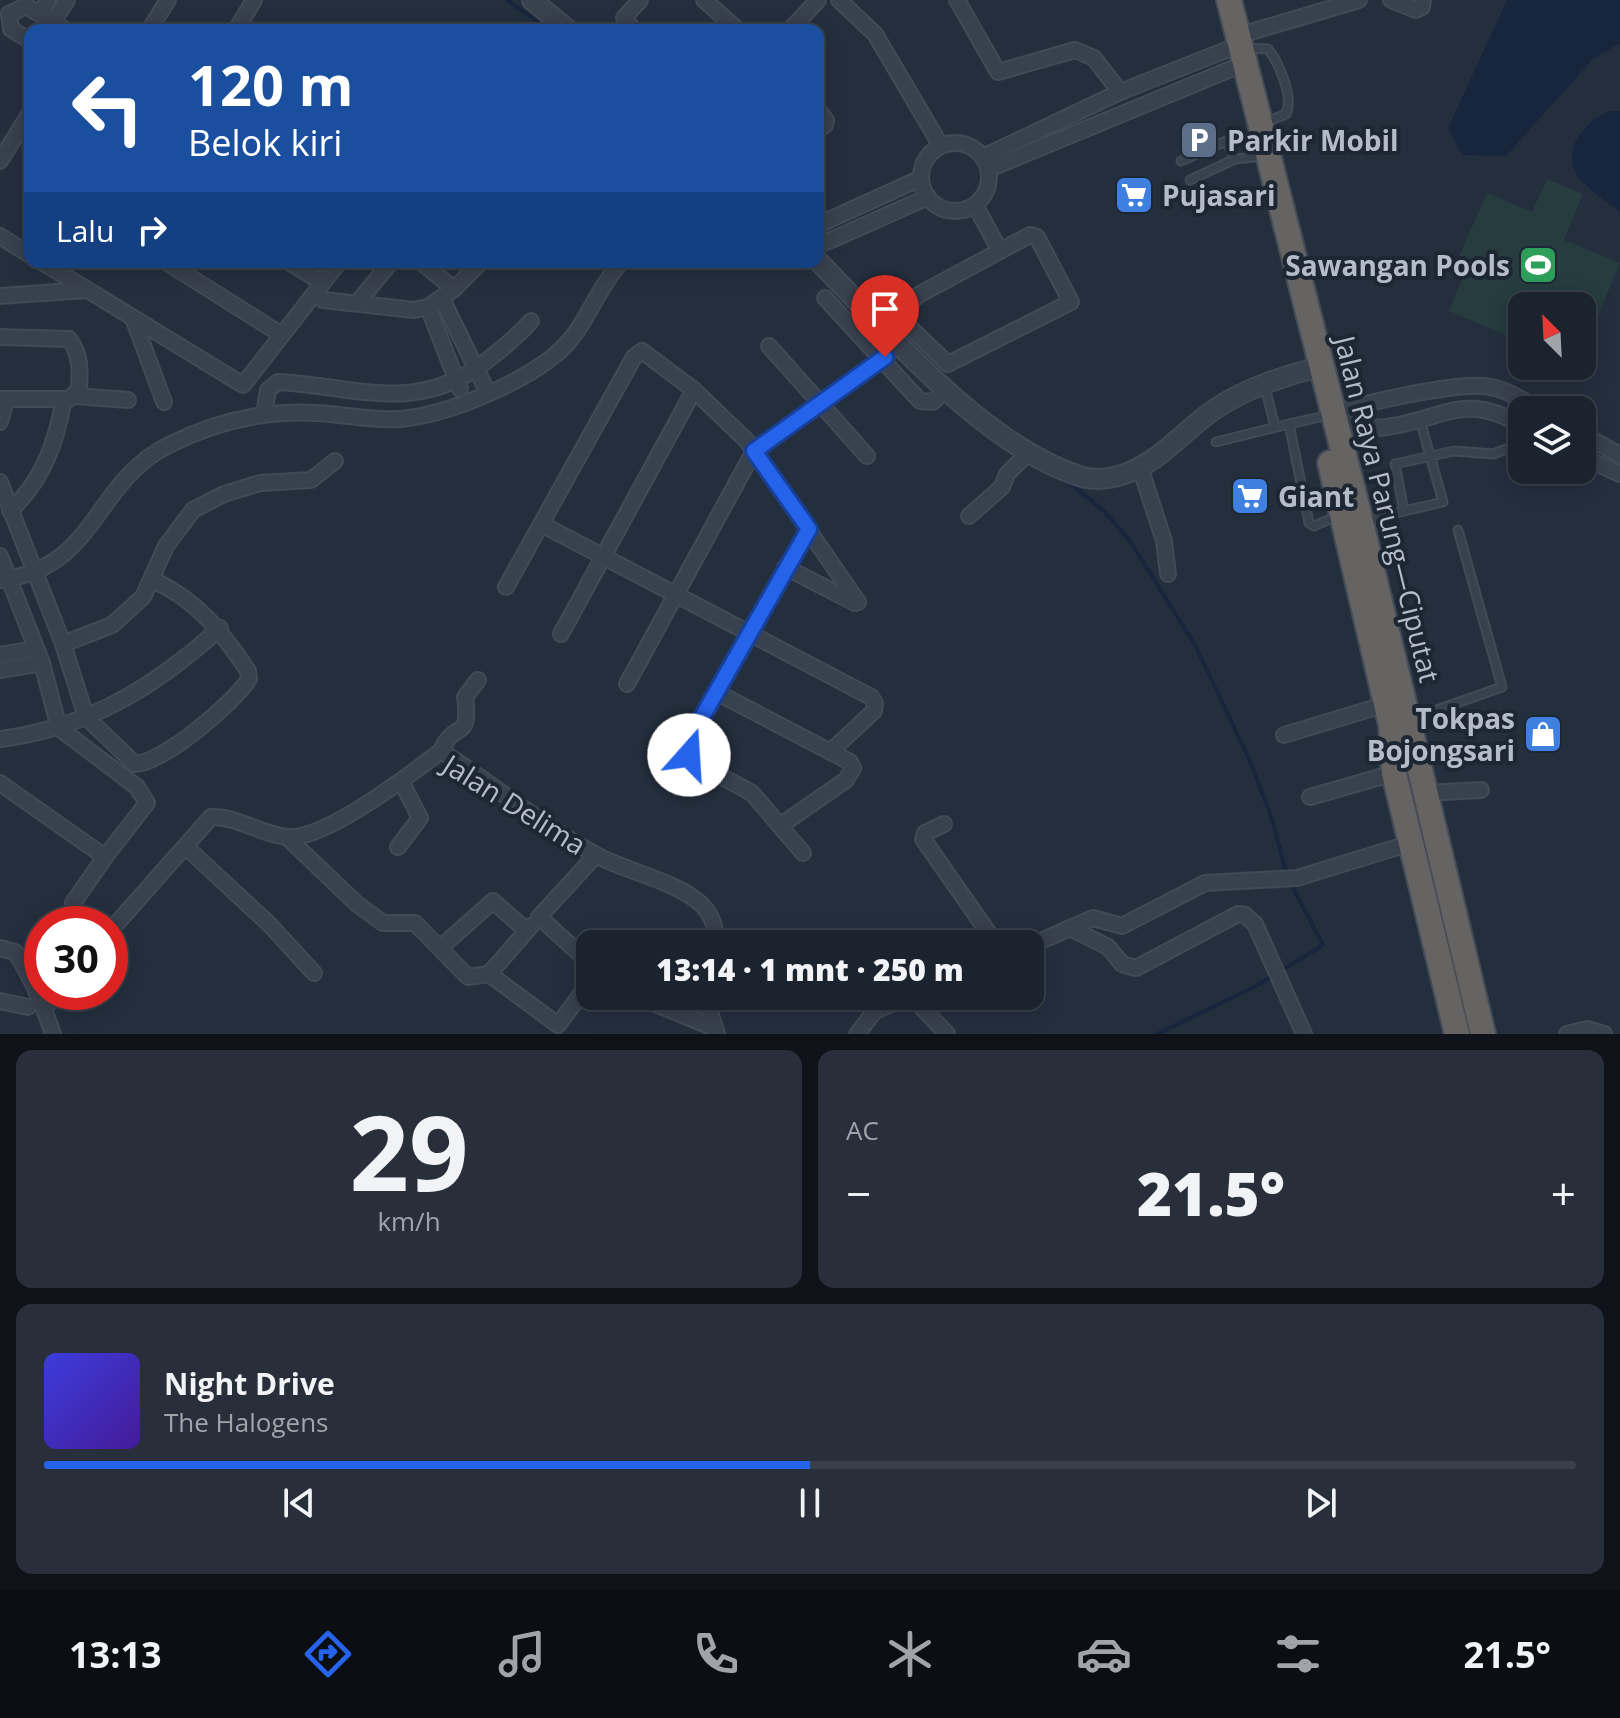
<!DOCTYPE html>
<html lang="id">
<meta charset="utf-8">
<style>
body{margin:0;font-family:"Open Sans",sans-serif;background:#282f3a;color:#f1f3f6;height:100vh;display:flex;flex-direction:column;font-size:30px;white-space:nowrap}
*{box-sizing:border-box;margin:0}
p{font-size:26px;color:#a0a4aa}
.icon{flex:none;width:44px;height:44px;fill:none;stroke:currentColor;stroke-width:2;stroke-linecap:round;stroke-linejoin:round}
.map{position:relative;height:1034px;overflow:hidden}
.side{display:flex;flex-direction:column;gap:16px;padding:16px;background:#0f1319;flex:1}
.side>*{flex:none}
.top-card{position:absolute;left:24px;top:24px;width:800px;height:244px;border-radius:16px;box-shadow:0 4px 20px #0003,0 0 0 2px #39404a;background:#1a4fa0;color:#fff;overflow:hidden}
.needle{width:52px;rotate:336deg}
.fabs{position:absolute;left:1508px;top:292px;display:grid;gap:16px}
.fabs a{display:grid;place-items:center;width:88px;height:88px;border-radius:16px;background:#1b232e;box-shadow:0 4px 20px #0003,0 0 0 2px #39404a;font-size:40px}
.speed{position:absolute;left:24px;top:906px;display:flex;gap:16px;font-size:40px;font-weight:700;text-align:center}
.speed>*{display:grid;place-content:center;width:104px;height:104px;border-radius:50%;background:#1b232e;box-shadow:0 4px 20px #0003,0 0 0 2px #39404a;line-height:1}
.speed .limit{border:12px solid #d22;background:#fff;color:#111}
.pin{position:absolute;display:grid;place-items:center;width:68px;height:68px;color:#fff;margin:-82px -34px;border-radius:50% 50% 50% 0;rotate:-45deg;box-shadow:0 0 8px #0007}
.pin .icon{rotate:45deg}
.me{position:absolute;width:88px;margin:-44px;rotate:19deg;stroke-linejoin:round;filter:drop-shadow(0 0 6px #0008)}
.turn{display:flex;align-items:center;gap:28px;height:168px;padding:0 32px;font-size:36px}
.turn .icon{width:104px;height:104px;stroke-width:2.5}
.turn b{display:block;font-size:56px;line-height:68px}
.then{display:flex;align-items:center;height:76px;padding:0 32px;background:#0003;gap:16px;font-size:30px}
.big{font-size:60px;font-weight:800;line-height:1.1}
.side .card{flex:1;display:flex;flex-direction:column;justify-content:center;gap:12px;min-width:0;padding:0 28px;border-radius:16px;background:#282f3a}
.side .dial{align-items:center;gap:0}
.dial b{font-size:104px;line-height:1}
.song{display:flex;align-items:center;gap:24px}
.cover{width:96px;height:96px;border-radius:12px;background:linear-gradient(135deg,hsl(240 70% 55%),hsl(260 70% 35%))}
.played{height:8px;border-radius:4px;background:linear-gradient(90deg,#2563eb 50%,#39404a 50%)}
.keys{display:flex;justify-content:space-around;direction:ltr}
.heat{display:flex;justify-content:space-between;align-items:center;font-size:44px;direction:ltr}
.side .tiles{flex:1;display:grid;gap:16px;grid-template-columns:1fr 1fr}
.card:last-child{grid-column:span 2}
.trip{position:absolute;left:576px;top:930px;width:468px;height:80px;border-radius:16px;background:#1b232e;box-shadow:0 4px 20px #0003,0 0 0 2px #39404a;font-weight:800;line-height:80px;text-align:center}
.dock{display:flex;height:128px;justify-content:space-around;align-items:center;background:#0b0e12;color:#a0a4aa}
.dock .icon{width:56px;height:56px}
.dock .selected{color:#2563eb}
.dock b{font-size:36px;color:#f1f3f6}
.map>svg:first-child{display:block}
.green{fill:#263c3f}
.water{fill:#17263c}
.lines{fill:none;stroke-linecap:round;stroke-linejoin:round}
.stream{stroke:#17263c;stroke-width:4}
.service-casing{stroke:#414a57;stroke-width:11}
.minor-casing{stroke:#414a57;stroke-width:18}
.tertiary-casing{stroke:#414a57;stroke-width:22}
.trunk-casing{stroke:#434c59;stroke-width:28}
.service{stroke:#38414e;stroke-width:7}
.minor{stroke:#38414e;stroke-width:14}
.tertiary{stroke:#38414e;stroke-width:18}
.trunk{stroke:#656462;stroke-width:24}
.route-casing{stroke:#184099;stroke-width:20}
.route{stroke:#2563eb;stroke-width:14}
.labels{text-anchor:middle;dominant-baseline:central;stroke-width:8;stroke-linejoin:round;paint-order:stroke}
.poi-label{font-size:28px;font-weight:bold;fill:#b4bcc9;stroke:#1d2633;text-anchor:start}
.street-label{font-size:28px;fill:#b4bcc9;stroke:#1d2633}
</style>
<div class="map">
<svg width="1620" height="1034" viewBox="0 0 1620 1034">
<rect width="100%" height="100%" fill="#242f3e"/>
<polygon class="green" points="1547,179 1583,194 1564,240 1620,263 1585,348 1582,347 1582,306 1522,306 1522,342 1449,311 1462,280 1451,275 1487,193 1532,212"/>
<g class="water">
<polygon points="1507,0 1620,0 1620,43 1593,59 1506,156 1462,155 1448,128"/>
<path d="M1608,111H1620V213C1611,205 1582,184 1577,176C1562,148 1583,124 1608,111Z"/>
</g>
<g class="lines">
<g class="stream">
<polyline points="507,0 549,30"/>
<polyline points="1065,479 1105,512 1130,541 1195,645 1250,761 1271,816 1287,875"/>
<polyline points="1157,1034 1256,986 1323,945 1290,882"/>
</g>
<defs>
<g id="service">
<path d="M1247,48L1268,49C1279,63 1294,97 1286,114L1264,123"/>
<polyline points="1235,159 1255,157"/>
<polyline points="1181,161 1226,141 1235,159 1190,180"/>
<polyline points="1265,387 1275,427"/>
<polyline points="1329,415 1289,424 1309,523 1314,526 1339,515"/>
<polyline points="1216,442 1289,424"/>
<polyline points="1404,511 1443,502 1420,420"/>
<polyline points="1367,521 1404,511 1395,464 1454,451 1493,454 1522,443"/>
<polyline points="1414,718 1502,687 1458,530"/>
</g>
<g id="minor">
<polyline points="704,0 738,30"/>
<polyline points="839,0 875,34 941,146"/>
<polyline points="957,0 998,72 1075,50 1094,58 1120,92"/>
<polyline points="1391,0 1416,10 1422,7 1423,0"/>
<polyline points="40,14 48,0"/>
<polyline points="53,22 67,0"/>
<polyline points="149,30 168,0"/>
<polyline points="236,30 254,0"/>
<polyline points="634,30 624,18 640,0"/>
<polyline points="790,30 818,0"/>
<polyline points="1237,36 1359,0"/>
<polyline points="30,41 11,29 9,14 26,6 65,30"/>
<polyline points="818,110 826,120 825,125 818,130"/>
<circle cx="955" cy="177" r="34"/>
<polyline points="983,157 1120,92 1226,50 1241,48"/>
<polyline points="0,161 30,113"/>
<polyline points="989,169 1231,69 1246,68"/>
<polyline points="975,205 1000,251 1030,235 1037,237 1071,302 948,364 904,322 902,310 920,294 1000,251"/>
<polyline points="818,225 921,178"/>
<polyline points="0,236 30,255"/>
<polyline points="818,238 823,243 836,238 928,197"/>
<polyline points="42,262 243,385 339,262"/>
<polyline points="166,262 282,335"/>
<polyline points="289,262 323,283"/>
<polyline points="421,262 454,289 481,262"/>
<polyline points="0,296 87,290"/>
<polyline points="825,298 920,401 933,402 944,391"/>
<polyline points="442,299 488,393"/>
<polyline points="323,300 414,310 428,307 454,289"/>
<polyline points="358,302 391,262"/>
<polyline points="428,307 460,389"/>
<polyline points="133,318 164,402"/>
<path d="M0,337L69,339C81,354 80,371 79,390L69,399H0"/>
<polyline points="769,346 867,456"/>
<polyline points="75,396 128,400"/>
<path d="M264,414L268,390L278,382C356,386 416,415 485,362C502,349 517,337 531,321"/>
<path d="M1333,414C1361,403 1454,383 1484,386C1505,388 1522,400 1540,410"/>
<path d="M1333,415C1350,422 1367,430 1387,427C1444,419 1465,391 1522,426"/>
<polyline points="0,422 6,400"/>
<polyline points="1582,434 1620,455"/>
<polyline points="1582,457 1620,474"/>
<polyline points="1140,467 1164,541 1168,574"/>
<path d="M0,482L63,644L86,717L135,764C163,763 234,703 249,679L248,671C222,632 197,600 153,580"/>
<path d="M10,511C43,480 56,443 64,399"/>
<polyline points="969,516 1002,487 1007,474 1029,452"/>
<polyline points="543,525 871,697 875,703 874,711 830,752"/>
<polyline points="0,556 42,663 59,728 137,787 147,803 105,857 0,783"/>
<polyline points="785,567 855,603"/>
<path d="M0,580C98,568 92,483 169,445C215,422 263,410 315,413C344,414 371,421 400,419C447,415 518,385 555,355C586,330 594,292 621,262"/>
<polyline points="506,587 634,357 642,351 694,390 747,441 858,602 855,603"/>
<polyline points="561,634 694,390"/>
<polyline points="63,644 112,625 143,597 166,546 193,510 224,494 260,483 311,480 335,461"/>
<polyline points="0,655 35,649"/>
<polyline points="0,670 42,663"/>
<polyline points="627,684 754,451 900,345"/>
<polyline points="716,692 850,762 853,768 846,780 781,825"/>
<polyline points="1284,735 1387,704"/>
<path d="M0,739C88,728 155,687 220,628"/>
<path d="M441,751C455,718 471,744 465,697L478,680"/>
<polyline points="1425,793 1481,790"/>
<polyline points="1310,797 1394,773"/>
<polyline points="944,824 925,833 923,839 990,935 1002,944"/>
<polyline points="288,838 357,904 383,923 415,923 468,977 489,974 558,1025 590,982"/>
<polyline points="186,847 269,924 314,973"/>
<polyline points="398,847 420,818 401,781"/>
<polyline points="803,853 752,793 695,762 687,746 809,529"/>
<polyline points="73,903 105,857"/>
<polyline points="1070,928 1093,918 1122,926 1205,883 1297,878 1411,843"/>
<path d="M110,931L211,817C237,816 262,835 287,837C323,841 411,774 441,751C493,784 541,825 596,855C625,871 679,882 702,905C712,915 718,931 714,944"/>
<polyline points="1030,946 1070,928 1108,947 1122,964 1136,968 1238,914 1245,915 1255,924 1304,1034"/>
<polyline points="441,947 493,901 526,930"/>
<path d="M0,948L15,952C32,977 43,1005 53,1034"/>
<polyline points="590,963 539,917 596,855"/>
<polyline points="489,974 531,926"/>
<polyline points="636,996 714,1028"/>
<polyline points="705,996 717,1034"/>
<polyline points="911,996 947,1034"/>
<polyline points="0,1001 28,1007"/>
<polyline points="44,1006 66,992"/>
<polyline points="857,1034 875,1011 909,996"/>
<polyline points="1567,1034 1587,1029 1604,1034"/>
</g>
<g id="tertiary">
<polyline points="532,0 568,30"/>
<path d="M818,261C889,333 982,444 1079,476C1097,482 1116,478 1132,471C1164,457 1187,428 1215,409C1248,387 1285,376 1322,366"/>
</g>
<g id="trunk">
<polyline points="1229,0 1358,510 1483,1034"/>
<polyline points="1330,463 1391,725 1394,773 1457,1034"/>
</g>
</defs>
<use href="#service" class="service-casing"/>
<use href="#minor" class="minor-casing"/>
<use href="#tertiary" class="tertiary-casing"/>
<use href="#trunk" class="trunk-casing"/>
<use href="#service" class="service"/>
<use href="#minor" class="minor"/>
<use href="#tertiary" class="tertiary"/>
<use href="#trunk" class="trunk"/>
</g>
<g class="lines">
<defs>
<polyline id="route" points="689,755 687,746 701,719 809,529 754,451 885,357"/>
</defs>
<use href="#route" class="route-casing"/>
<use href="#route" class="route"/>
</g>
<defs>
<symbol id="parking-square" viewBox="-11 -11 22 22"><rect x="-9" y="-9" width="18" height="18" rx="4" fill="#5c6f8a" stroke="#1d2633"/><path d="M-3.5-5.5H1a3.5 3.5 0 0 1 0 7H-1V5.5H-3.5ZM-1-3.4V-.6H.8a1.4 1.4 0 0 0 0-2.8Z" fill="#fff"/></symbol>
<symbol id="supermarket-square" viewBox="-11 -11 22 22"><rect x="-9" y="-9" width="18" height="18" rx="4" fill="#3f7fe0" stroke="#1d2633"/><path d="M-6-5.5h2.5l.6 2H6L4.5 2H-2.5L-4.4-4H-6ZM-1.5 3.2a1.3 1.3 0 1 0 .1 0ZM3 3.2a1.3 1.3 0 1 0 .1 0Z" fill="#fff"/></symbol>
<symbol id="stadium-square" viewBox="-11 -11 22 22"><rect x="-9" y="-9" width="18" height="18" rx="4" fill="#2e9e5b" stroke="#1d2633"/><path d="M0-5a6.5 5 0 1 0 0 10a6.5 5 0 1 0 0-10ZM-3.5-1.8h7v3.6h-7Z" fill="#fff"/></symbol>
<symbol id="shop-square" viewBox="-11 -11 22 22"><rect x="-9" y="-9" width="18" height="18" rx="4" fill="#3f7fe0" stroke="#1d2633"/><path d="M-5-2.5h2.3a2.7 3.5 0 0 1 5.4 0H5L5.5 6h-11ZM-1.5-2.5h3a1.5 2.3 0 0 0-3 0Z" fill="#fff"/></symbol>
</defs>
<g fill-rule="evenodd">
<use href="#parking-square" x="1177" y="118" width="44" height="44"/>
<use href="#supermarket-square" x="1112" y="173" width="44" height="44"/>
<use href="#stadium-square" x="1516" y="243" width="44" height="44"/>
<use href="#supermarket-square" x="1228" y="474" width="44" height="44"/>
<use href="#shop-square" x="1521" y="712" width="44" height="44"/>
</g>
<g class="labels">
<g class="poi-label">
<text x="1227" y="140">Parkir Mobil</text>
<text x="1162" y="195">Pujasari</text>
<text x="1510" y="265" text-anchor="end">Sawangan Pools</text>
<text x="1278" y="496">Giant</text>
<text x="1515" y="718" text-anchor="end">Tokpas<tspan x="1515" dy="32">Bojongsari</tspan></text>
</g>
<g class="street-label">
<text transform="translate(1388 509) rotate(76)">Jalan Raya Parung—Ciputat</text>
<text transform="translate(515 804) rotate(32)">Jalan Delima</text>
</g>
</g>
</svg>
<div class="fabs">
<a><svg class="needle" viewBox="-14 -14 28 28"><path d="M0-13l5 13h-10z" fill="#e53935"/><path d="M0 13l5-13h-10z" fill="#a0a4aa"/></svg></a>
<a><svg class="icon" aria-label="layers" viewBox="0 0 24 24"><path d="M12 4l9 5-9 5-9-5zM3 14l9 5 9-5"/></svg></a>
</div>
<div class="speed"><div class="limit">30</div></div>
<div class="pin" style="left:885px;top:357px;background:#d93025"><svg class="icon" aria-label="arrive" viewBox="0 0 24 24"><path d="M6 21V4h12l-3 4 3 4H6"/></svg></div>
<svg class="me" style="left:689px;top:755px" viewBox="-20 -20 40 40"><circle r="19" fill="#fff"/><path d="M0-13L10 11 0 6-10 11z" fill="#2563eb"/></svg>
<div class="trip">13:14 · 1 mnt · 250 m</div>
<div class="top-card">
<div class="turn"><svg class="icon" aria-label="left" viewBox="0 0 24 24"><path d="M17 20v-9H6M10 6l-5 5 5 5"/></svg><div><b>120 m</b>Belok kiri</div></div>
<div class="then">Lalu<svg class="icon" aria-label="right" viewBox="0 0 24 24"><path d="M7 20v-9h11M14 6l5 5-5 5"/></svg></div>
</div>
</div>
<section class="side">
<div class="tiles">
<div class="card dial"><b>29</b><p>km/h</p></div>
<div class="card"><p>AC</p>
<div class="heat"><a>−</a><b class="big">21.5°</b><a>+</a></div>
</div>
<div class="card">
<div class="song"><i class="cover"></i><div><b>Night Drive</b><p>The Halogens</p></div></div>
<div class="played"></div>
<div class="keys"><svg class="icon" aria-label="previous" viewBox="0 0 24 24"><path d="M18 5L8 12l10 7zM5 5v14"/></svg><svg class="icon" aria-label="pause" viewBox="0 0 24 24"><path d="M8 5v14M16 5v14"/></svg><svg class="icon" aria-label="next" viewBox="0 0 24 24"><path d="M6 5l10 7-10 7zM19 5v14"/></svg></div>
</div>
</div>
</section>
<nav class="dock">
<b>13:13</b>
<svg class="icon selected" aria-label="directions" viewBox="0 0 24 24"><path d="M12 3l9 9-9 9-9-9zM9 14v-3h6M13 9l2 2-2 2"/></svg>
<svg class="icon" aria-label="music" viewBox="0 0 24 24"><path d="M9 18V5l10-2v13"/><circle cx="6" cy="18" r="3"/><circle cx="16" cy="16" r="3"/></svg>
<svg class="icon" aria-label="phone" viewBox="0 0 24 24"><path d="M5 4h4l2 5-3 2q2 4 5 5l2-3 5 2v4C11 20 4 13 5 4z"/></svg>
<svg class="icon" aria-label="climate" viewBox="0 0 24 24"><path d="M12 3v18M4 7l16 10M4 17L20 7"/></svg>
<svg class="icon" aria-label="car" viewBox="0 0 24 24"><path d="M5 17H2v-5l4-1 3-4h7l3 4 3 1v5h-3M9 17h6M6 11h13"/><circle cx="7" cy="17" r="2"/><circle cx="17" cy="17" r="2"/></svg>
<svg class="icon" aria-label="filters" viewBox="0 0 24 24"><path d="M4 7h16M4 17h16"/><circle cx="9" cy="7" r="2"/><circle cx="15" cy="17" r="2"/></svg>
<b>21.5°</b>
</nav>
